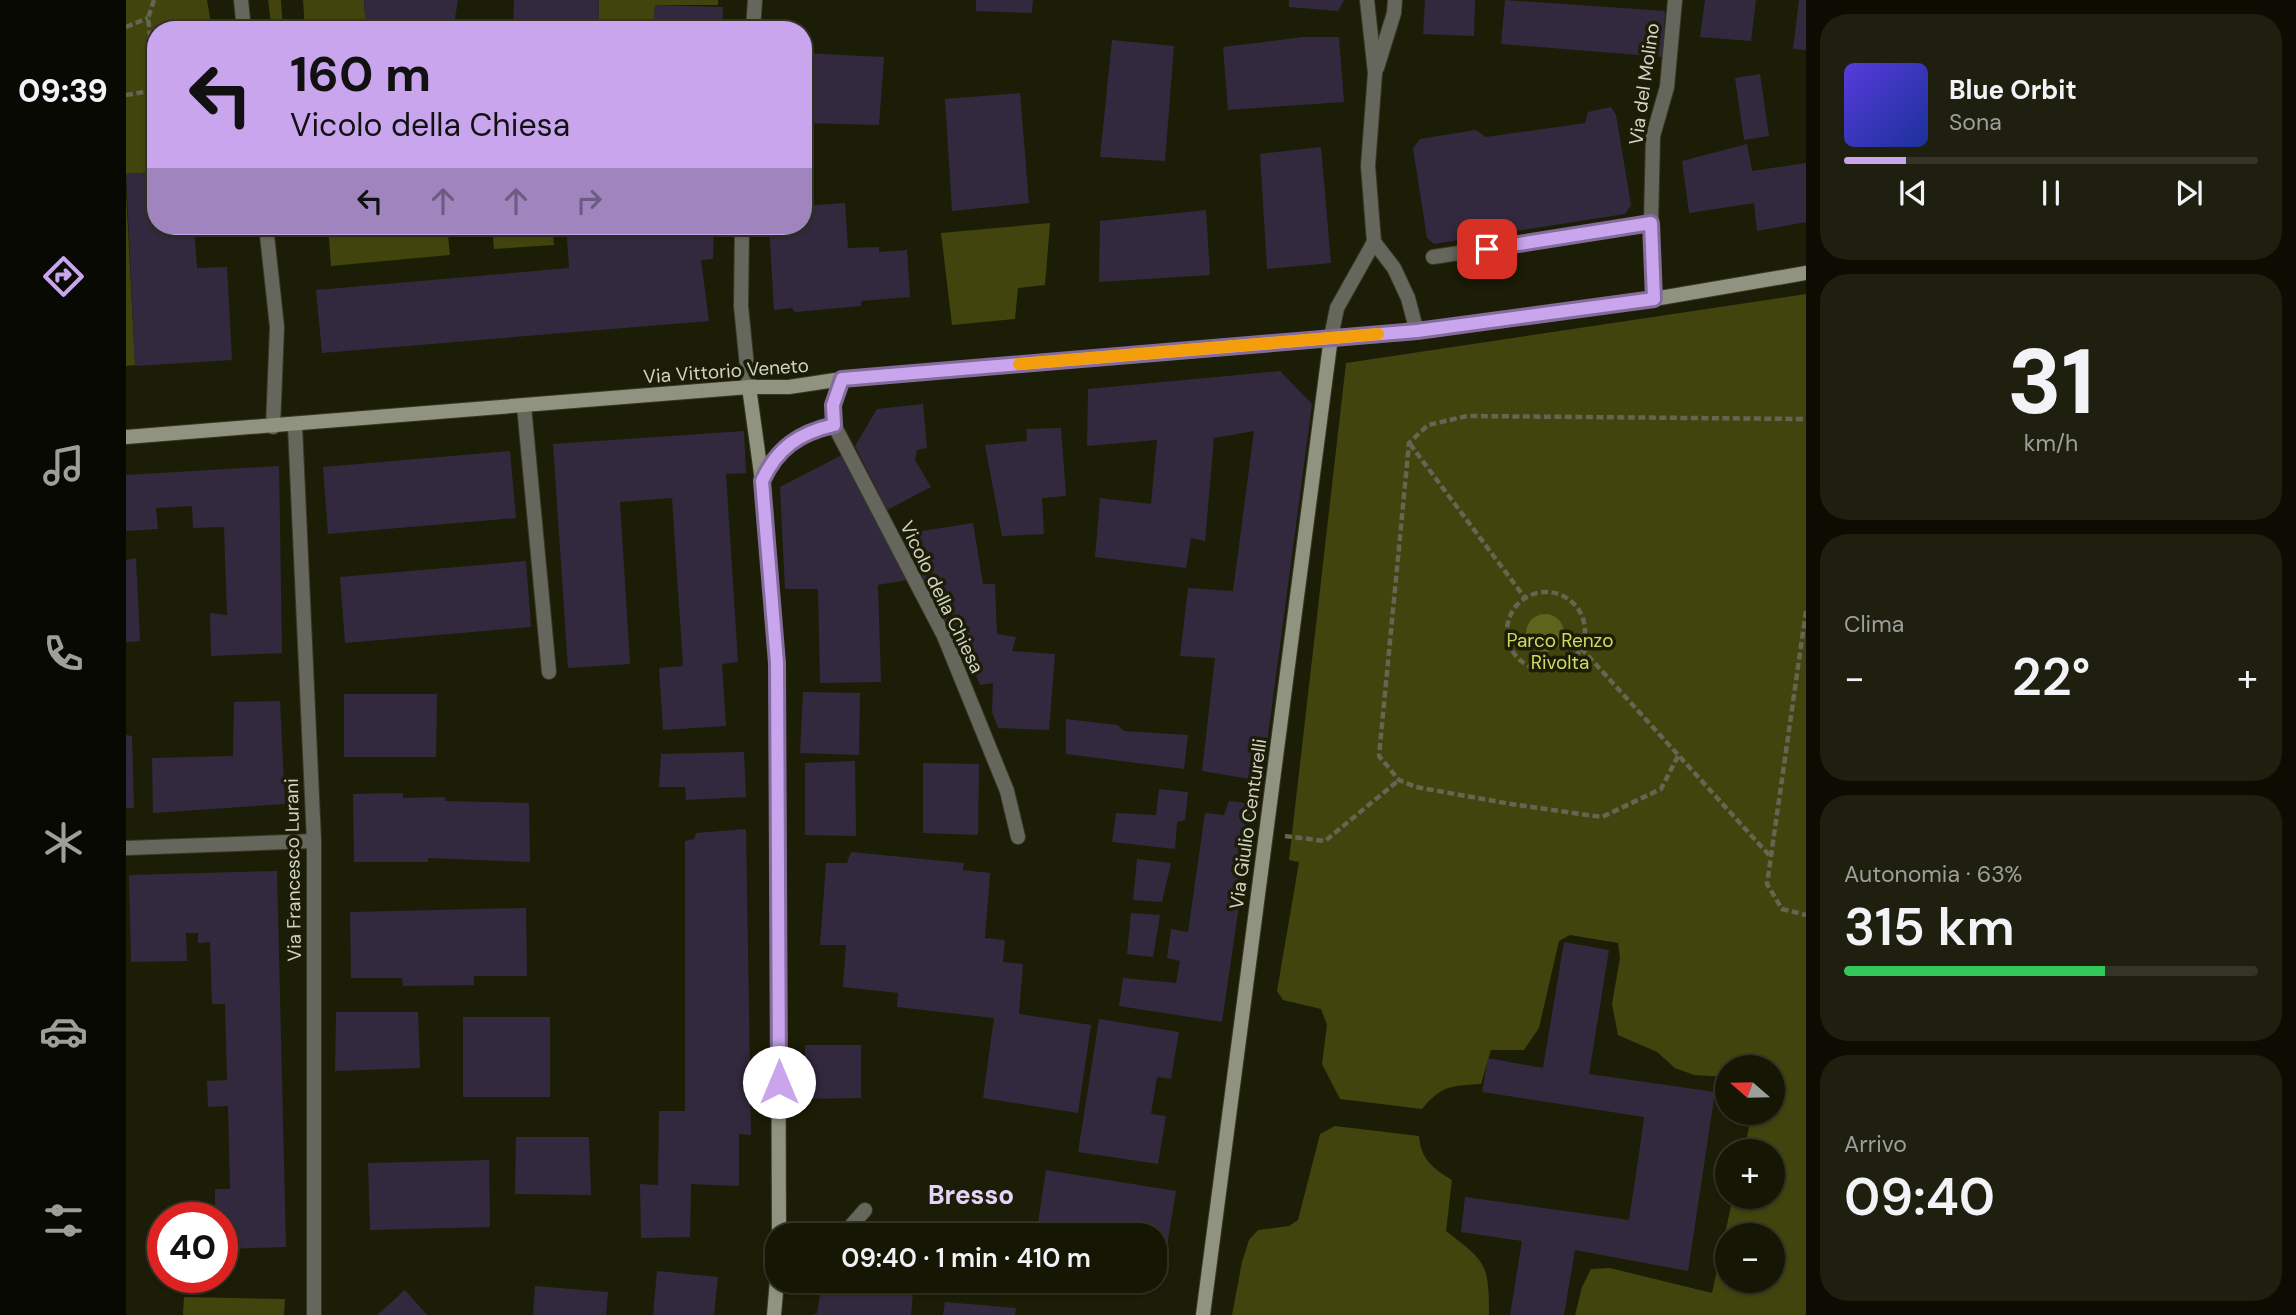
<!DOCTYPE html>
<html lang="it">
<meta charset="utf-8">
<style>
body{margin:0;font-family:"DM Sans",sans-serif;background:#1e1f0e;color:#f1f3f6;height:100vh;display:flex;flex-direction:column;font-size:26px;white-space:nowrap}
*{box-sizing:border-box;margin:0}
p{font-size:23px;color:#9d9f9a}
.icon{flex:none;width:38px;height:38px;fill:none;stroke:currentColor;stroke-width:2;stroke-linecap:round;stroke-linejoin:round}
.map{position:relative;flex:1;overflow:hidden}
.sheet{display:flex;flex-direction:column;gap:14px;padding:14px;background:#0c0c02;width:490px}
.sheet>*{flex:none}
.guide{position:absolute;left:21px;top:21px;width:665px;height:214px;border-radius:28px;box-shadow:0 2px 5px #0004,0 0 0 2px #343526;background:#c9a5ee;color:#111;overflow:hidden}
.needle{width:46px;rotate:290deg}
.buttons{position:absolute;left:1589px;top:1055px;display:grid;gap:14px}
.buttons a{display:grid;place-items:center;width:70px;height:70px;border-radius:50%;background:#151604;box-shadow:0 2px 5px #0004,0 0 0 2px #343526;font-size:35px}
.speed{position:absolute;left:21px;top:1202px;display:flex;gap:14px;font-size:35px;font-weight:700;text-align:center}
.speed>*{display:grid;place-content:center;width:91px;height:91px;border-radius:50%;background:#151604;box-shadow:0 2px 5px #0004,0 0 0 2px #343526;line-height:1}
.speed .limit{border:10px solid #d22;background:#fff;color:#111}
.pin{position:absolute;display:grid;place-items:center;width:60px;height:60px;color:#fff;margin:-30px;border-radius:14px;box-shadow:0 4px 10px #0006}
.me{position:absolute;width:77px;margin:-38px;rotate:0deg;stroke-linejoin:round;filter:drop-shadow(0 0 5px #0008)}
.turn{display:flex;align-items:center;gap:24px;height:147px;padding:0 28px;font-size:32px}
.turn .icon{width:91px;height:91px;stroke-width:2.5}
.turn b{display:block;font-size:49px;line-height:60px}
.lanes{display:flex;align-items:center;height:66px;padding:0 28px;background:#0003;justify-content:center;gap:35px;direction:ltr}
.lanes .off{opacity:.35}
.big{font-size:52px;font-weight:600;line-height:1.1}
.sheet .tile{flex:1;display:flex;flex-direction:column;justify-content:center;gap:10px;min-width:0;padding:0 24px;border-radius:28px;background:#1e1f0e}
.sheet .dial{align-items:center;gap:0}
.dial b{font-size:91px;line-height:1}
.song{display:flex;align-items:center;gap:21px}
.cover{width:84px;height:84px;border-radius:10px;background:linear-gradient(135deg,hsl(250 70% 55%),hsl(230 70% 35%))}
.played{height:7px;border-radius:4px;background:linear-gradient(90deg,#c9a5ee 15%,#343526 15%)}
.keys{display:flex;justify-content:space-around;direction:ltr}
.heat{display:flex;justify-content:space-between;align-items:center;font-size:38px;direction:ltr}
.charge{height:10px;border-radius:5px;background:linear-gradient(90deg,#34c759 63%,#343526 0)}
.trip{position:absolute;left:639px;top:1223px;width:402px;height:70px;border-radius:28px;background:#151604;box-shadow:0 2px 5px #0004,0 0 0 2px #343526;font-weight:600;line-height:70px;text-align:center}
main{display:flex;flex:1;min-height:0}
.tabs{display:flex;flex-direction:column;width:126px;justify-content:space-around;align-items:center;background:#080902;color:#9d9f9a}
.tabs .icon{width:49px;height:49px}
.tabs .on{color:#c9a5ee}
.tabs b{font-size:32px;color:#f1f3f6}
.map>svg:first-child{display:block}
.green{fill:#41440d;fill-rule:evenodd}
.water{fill:#5f631d}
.building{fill:#33293e}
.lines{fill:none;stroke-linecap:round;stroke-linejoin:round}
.lane-casing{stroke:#393a25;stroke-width:16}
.street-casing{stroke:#393a25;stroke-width:16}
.secondary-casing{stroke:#393a25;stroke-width:16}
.path{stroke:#646652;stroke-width:4.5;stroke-dasharray:7 3.5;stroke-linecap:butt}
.lane{stroke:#66675c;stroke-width:14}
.street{stroke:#66675c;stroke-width:14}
.secondary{stroke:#919381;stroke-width:14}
.route-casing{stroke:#836b9b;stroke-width:18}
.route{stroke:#c9a5ee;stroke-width:12}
.slow{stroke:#f59e0b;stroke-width:12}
.labels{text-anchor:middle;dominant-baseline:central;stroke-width:7;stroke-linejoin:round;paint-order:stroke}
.street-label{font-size:19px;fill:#d1d3c5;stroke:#1c1d06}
.park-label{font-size:19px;fill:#d2db61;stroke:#1c1d06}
.district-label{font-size:26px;font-weight:bold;fill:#e6d3fc;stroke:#1c1d06}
</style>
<main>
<nav class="tabs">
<b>09:39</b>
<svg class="icon on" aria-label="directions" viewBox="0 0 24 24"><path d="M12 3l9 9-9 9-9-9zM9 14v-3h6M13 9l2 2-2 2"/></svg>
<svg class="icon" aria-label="music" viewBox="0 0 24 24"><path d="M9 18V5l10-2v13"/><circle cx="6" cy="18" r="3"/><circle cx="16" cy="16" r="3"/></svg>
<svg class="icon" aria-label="phone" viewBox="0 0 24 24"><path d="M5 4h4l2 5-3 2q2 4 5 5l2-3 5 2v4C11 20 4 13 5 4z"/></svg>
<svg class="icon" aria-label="climate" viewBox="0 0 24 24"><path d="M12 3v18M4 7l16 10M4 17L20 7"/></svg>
<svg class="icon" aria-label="car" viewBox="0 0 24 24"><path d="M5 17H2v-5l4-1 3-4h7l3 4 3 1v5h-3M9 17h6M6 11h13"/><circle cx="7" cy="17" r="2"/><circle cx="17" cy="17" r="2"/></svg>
<svg class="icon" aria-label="filters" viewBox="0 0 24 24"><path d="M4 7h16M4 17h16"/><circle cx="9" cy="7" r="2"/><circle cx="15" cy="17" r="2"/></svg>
</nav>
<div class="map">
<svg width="1680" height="1315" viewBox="0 0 1680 1315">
<rect width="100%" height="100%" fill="#1c1d06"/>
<g class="green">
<polygon points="0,0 81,0 86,30 30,30 30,172 0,174"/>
<polygon points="142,0 155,0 157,30 146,30"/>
<polygon points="177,0 238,0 240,30 179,30"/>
<polygon points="473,0 592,0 592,5 529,5 527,30 472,30"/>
<polygon points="0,190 9,365 0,366"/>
<polygon points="924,223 919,285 892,288 889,319 826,325 815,233"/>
<polygon points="202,226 321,226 324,255 205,266"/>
<polygon points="366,226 426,226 428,245 368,249"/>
<path d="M1680,294V1315H1449L1456,1287L1465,1269L1484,1268L1586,1293L1607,1197H1647V1152L1618,1151L1626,1113H1647V1068H1601V1077L1568,1075L1549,1068L1531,1052L1492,1035L1486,1004L1494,958L1492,943L1444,935L1433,941L1413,1028L1398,1050H1365L1355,1084C1325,1086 1316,1085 1296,1109L1214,1099L1196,1064L1201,1025L1195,1009L1157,1000L1151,991L1173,862L1163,860L1220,363ZM1601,1236H1647V1281H1601Z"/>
<path d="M1209,1126L1293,1136C1295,1160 1307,1168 1326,1180L1320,1231C1360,1262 1363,1263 1363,1315H1106L1116,1262L1123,1240L1132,1230L1163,1226L1172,1220L1194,1134Z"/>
<polygon points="58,1297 159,1299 158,1315 57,1315"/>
</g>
<circle class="water" cx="1419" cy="633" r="19"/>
<g class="building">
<polygon points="238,0 332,0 327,30 240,30"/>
<polygon points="388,0 473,0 472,30 387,30"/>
<polygon points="850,0 907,0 906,13 850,11"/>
<polygon points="1163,0 1218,0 1212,11 1163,7"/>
<polygon points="1299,0 1349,0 1348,36 1297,34"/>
<polygon points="1379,0 1539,11 1537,57 1375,44"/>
<polygon points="1579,0 1630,0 1625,41 1574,37"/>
<polygon points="1673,0 1680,0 1680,50 1667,49"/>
<polygon points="529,5 597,7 596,30 527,30"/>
<polygon points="1177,37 1213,37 1218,102 1102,110 1097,47"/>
<polygon points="986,40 1048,46 1039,161 974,157"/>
<polygon points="677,53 758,57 753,125 677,123"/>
<polygon points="1634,74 1643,136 1618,140 1609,78"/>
<polygon points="894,93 903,203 826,211 819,99"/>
<polygon points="1485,107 1490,115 1505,205 1499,214 1308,244 1301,238 1287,148 1294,139 1350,130 1360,137 1459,123 1462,112"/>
<polygon points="1621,144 1626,171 1680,163 1680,222 1631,231 1628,203 1563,213 1556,161"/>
<polygon points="1195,147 1205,263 1141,269 1134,154"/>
<polygon points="30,172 30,226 68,226 71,268 101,267 106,360 9,366 0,174"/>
<polygon points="719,203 722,248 753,247 753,252 781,250 784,297 735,301 735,306 669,312 666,308 648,310 643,226 677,226 677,206"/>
<polygon points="1080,210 1084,275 973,282 974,221"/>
<polygon points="440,226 588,226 587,259 575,260 583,321 196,353 190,290 443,268"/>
<polygon points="1154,371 1186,404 1136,781 1076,771 1089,658 1054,656 1062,588 1107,591 1128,431 1088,438 1079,541 1065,538 1060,568 969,557 974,498 1025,504 1031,440 961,446 962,389"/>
<polygon points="797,404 801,448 791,450 789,460 805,487 761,510 729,446 751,409"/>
<polygon points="935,428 940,496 916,498 918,534 876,536 859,445 901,441 900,429"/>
<polygon points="618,431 620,473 600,474 612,662 596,664 600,726 537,730 533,668 557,666 546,498 494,502 504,664 442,668 427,444"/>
<polygon points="384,451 390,518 202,534 197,467"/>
<polygon points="716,455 781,580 752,585 755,682 694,683 692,589 659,589 654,487"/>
<polygon points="153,466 156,653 85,656 84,613 101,615 98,527 67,528 66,506 30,508 32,529 0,531 0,475"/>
<polygon points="847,523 857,584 869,584 871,634 890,637 886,651 929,654 923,730 872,728 866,712 867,683 854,685 841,654 841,639 824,639 777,534"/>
<polygon points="10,558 14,641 0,642 0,560"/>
<polygon points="400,561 405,627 219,643 214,577"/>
<polygon points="677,692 734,693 733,755 674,753"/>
<polygon points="218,694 311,694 310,757 218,757"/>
<polygon points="154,701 159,804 27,813 26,758 107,756 108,702"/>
<polygon points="940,719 991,725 998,731 1062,735 1058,769 940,754"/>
<polygon points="0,735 6,736 8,808 0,808"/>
<polygon points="618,752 620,797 560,800 559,787 533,787 535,754"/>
<polygon points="729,761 730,836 679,835 679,763"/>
<polygon points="797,763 853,764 852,835 797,833"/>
<polygon points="1033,789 1062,792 1059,820 1051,822 1049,849 986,842 990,813 1030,815"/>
<polygon points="277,793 277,798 319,797 319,801 403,803 404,862 302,858 302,862 228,862 227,794"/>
<polygon points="1103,801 1128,804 1096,1022 993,1006 997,978 1050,983 1054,961 1041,958 1045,929 1062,932 1079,813 1098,815"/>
<polygon points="620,829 625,1135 613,1134 613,1186 565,1184 564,1237 515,1238 514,1184 532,1185 533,1111 559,1111 559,841 568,839 570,833"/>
<polygon points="725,852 838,863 837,870 864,873 859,938 879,940 877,962 897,964 893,1014 965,1025 952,1113 857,1098 868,1018 771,1007 772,993 717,987 720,945 694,945 700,863 721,863"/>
<polygon points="1011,859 1045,863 1036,902 1007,900"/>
<polygon points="151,871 160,1247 96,1249 96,1218 89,1218 89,1189 104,1189 102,1106 82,1107 81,1081 101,1080 99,1004 86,1004 84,942 72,943 72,933 60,933 61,961 5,962 3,875"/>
<polygon points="400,908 401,976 348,976 348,985 277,986 276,978 225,978 224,912"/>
<polygon points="1005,913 1034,915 1027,957 1001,954"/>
<polygon points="1438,942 1483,950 1463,1074 1589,1092 1562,1271 1449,1250 1438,1315 1384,1315 1396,1241 1335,1232 1339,1197 1503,1220 1515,1140 1518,1117 1356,1092 1362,1058 1417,1068"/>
<polygon points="210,1012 292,1012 294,1068 209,1071"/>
<rect x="337" y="1017" width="87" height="80"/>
<polygon points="973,1019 1053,1032 1045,1079 1031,1077 1025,1114 1040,1116 1032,1164 952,1152"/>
<polygon points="679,1045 735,1045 735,1098 679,1099"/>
<polygon points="390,1137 463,1137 465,1195 389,1194"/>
<polygon points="363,1160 364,1227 244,1230 242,1163"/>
<polygon points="920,1170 1050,1191 1037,1270 1029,1268 1029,1236 910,1236"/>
<polygon points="531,1271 592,1277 588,1315 527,1315"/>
<polygon points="700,1281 788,1281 785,1315 687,1315 691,1313 695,1290"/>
<polygon points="409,1286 482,1292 480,1315 407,1315"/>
<polygon points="279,1290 301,1315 251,1315"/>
<polygon points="819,1302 890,1308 889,1315 817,1315"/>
</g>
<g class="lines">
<defs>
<g id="lane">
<polyline points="1307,257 1525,223"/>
<polyline points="398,406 423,672"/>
</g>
<g id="street">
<polyline points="115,0 118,30"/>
<polyline points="1241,0 1249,73 1242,166 1248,242 1268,268 1282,298 1291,332"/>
<polyline points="627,30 629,0"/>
<polyline points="1251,68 1268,13 1269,0"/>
<polyline points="140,226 151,327 147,427"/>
<polyline points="616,226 615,306 623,387"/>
<polyline points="1528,299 1525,223 1527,136 1541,87 1549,0"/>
<polyline points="1205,337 1211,308 1248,242"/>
<polyline points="716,379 707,405 708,425 818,636 881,791 892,837"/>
<polyline points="169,426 188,841 188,1315"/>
<path d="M636,481C651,448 673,433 708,425"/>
<polyline points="0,848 188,841"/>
<polyline points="716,1236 739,1210"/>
</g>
<g id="secondary">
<polyline points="623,387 636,481 651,663 653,1236"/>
<polyline points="0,437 623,387 663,387 716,379 1291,332 1528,299 1680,273"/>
<polyline points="648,1315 651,1280"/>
<polyline points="1077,1315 1205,337"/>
</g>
</defs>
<use href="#lane" class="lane-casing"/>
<use href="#street" class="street-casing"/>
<use href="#secondary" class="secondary-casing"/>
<g class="path">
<polyline points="28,0 22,18 30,87"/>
<polyline points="0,27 22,18"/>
<polyline points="0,95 30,90"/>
<polyline points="1284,444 1399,598"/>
<circle cx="1420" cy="631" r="39"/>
<polyline points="1680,611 1641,884 1656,909 1680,915"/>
<polyline points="1455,648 1643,855"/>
<polyline points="1552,756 1535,789 1476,817 1385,804 1290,787 1273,780 1253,756 1283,443 1302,425 1341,416 1680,419"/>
<polyline points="1159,836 1199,841 1273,780"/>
</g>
<use href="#lane" class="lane"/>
<use href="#street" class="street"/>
<use href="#secondary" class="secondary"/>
</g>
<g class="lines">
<defs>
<path id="route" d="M653,1082L651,663L636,481C651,448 673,433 708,425L707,405L716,379L1291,331L1528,299L1525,223L1361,249"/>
</defs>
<use href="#route" class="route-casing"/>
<use href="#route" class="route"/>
<polyline class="slow" points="893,364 1252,334"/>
</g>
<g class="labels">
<g class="street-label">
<text transform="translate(1518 84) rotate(-82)">Via del Molino</text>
<text transform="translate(600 371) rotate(-4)">Via Vittorio Veneto</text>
<text transform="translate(816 597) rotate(64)">Vicolo della Chiesa</text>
<text transform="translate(1122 824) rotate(-82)">Via Giulio Centurelli</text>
<text transform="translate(167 870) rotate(-91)">Via Francesco Lurani</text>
</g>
<g class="park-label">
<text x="1434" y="640">Parco Renzo<tspan x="1434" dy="22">Rivolta</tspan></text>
</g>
<g class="district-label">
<text x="845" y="1195">Bresso</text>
</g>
</g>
</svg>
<div class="buttons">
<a><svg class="needle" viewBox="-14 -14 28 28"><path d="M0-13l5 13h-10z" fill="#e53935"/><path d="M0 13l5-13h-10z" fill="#9d9f9a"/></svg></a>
<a>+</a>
<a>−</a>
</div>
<div class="speed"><div class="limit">40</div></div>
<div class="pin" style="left:1361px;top:249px;background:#d93025"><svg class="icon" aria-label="arrive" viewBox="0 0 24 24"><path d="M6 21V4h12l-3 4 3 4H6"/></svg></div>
<svg class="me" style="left:653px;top:1082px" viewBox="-20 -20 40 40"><circle r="19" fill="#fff"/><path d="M0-13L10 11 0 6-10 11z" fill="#c9a5ee"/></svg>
<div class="trip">09:40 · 1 min · 410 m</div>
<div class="guide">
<div class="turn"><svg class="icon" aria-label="left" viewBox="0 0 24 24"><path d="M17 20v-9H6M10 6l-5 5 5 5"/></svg><div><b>160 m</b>Vicolo della Chiesa</div></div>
<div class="lanes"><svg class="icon" aria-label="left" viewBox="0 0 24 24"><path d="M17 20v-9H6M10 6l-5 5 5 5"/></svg><svg class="icon off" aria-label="ahead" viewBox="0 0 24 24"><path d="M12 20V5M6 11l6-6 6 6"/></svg><svg class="icon off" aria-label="ahead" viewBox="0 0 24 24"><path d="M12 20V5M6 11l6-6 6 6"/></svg><svg class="icon off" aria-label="right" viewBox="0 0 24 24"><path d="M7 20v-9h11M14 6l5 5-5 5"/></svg></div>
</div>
</div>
<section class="sheet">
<div class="tile">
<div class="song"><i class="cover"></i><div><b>Blue Orbit</b><p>Sona</p></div></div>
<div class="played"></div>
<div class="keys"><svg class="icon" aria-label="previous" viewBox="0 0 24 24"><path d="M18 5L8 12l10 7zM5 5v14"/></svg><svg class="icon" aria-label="pause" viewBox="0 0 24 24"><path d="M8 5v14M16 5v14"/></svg><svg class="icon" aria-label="next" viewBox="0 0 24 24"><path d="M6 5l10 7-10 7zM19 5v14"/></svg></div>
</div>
<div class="tile dial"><b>31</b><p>km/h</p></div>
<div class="tile"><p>Clima</p>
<div class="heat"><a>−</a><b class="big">22°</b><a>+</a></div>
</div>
<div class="tile"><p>Autonomia · 63%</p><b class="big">315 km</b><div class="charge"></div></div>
<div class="tile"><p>Arrivo</p><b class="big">09:40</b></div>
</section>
</main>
